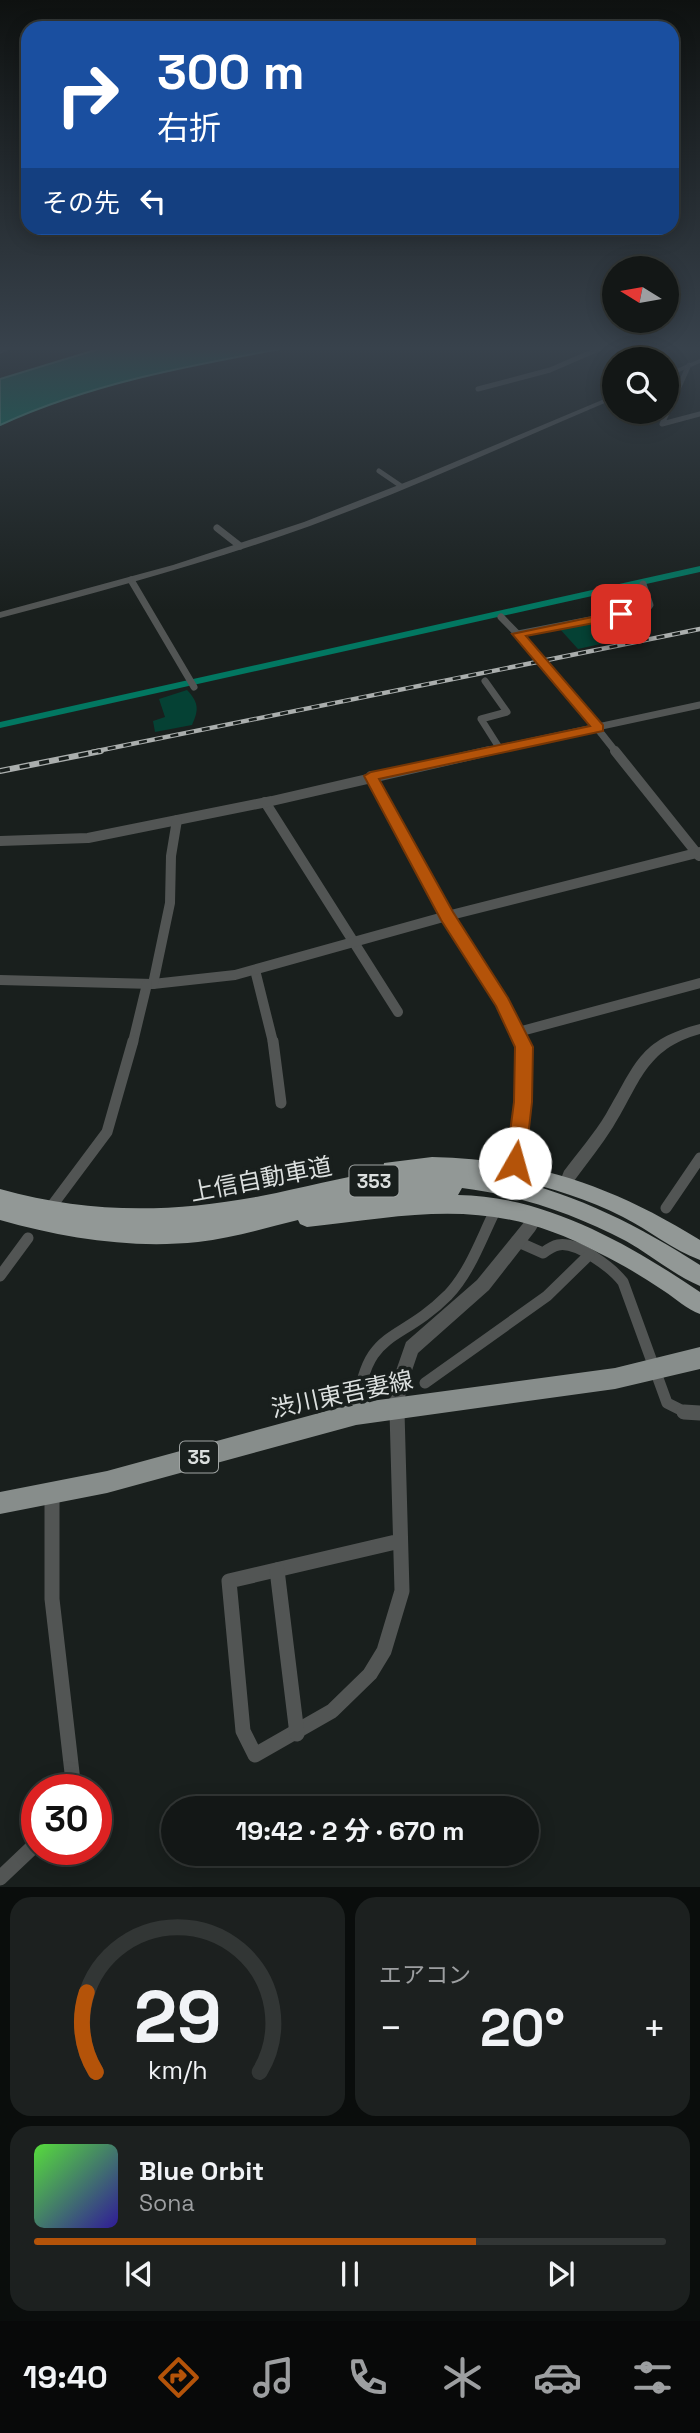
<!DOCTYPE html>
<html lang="ja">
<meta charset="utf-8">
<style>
body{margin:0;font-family:"Space Grotesk","Noto Sans JP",sans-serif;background:#1c201f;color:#f1f3f6;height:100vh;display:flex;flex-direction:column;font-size:26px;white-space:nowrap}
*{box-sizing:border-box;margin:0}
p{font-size:23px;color:#9d9fa1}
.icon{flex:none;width:38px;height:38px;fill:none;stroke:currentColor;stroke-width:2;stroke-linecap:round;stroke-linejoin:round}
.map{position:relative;height:1887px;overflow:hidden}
.drawer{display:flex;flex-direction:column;gap:10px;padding:10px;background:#0a0d0c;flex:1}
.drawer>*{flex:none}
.hud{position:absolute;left:21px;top:21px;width:658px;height:214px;border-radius:21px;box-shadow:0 4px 18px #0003,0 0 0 2px #323635;background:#1a4fa0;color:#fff;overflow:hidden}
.needle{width:46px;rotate:281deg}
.tools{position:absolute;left:602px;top:256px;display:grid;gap:14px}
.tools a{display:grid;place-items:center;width:77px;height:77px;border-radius:50%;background:#131716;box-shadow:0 4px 18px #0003,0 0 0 2px #323635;font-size:35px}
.speed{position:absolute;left:21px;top:1774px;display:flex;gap:14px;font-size:35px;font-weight:700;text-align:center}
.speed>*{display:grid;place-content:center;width:91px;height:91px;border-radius:50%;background:#131716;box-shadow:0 4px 18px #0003,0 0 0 2px #323635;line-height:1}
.speed .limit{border:10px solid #d22;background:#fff;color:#111}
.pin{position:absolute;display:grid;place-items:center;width:60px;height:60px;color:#fff;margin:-30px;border-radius:14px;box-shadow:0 4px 10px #0006}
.me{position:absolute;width:77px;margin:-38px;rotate:7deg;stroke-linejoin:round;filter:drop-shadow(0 0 5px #0008)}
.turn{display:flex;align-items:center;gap:24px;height:147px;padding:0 21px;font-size:32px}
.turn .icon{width:91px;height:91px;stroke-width:2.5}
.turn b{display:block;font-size:49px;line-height:60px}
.then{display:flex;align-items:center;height:66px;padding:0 21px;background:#0003;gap:14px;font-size:26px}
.big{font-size:52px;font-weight:700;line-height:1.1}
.drawer .tile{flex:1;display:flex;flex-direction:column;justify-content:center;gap:10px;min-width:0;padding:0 24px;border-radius:21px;background:#1c201f}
.drawer .dial{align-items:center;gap:0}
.dial svg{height:182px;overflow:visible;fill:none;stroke:#323635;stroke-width:7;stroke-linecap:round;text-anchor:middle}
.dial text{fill:#f1f3f6;stroke:none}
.song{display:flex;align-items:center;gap:21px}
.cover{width:84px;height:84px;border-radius:10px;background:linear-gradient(135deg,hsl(110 70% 55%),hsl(250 70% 35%))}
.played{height:7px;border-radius:4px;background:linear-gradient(90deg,#b45309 70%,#323635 70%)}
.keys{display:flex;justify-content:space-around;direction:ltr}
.heat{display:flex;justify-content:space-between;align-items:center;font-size:38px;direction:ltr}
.drawer .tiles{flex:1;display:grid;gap:10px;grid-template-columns:1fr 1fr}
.tile:last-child{grid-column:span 2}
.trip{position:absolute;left:161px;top:1796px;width:378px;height:70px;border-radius:35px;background:#131716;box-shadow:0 4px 18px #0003,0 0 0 2px #323635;font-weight:700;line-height:70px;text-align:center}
.dock{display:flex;height:112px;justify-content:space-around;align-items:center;background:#080909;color:#9d9fa1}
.dock .icon{width:49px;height:49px}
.dock .on{color:#b45309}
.dock b{font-size:32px;color:#f1f3f6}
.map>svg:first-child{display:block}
.green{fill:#054134}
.water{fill:#027761;stroke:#439686;stroke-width:2}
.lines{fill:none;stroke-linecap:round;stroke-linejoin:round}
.canal{fill:#027761;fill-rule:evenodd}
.minor-far4{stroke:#525554;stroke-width:5}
.minor-far3{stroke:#525554;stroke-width:7}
.minor-far2{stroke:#525554;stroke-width:10}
.minor-far1{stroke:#525554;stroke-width:11}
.minor{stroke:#525554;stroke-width:15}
.tertiary{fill:#525554;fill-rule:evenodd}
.primary{fill:#878d8b;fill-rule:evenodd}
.trunk{fill:#929896;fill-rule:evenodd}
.rail-far1-casing{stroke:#aaaead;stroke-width:4.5}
.rail-casing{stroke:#aaaead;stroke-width:6}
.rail-far1{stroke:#191f1d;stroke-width:2.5;stroke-dasharray:8;stroke-linecap:butt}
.rail{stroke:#191f1d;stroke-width:3.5;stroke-dasharray:10;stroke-linecap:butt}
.route{fill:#b45309;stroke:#753606;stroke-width:2}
.labels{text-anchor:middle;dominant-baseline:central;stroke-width:7;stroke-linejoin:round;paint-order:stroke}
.shield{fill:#191f1d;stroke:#a1a5a4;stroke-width:2}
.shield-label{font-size:19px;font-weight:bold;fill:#dbdfde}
.near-street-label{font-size:24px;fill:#dbdfde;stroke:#191f1d}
</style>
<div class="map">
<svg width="700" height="1887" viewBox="0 0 700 1887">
<rect width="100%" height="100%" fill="#191f1d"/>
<g class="green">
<polygon points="619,617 636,636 578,649 559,628"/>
<path d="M187,690C199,703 199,710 192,725L155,732L153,721L165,717L159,699Z"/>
</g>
<path class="water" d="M105,347H291C192,365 91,383 0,425V379Z"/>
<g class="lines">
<polygon class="canal" points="700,566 700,572 0,728 0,722"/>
<g class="minor-far4">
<polyline points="689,365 662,424 700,414"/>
<polyline points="606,386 614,392"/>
<polyline points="478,389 550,370 603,347"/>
<polyline points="379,471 401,486"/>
</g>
<g class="minor-far3">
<polyline points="217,528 240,546"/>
<polyline points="131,580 194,687"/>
<polyline points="501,617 543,660 616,752"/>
<polyline points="518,634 647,609 650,605 643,584"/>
<polyline points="485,681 507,712 481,719 500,749"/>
<polyline points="481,752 700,705"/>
</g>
<g class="minor-far2">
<polyline points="615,751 699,856"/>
<polyline points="371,776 447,916 489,980 522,1042"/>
<polyline points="265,802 398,1012"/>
<polyline points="0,841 88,838 272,801 489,751"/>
<polyline points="255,970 273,1042"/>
<polyline points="0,980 153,984 235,975 447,916 700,852"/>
<polyline points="153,984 170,903 171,856 177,820"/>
<polyline points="518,1032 700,983"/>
<polyline points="133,1042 147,984"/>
</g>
<g class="minor-far1">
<polyline points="273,1041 281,1103"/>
<polyline points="515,1163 523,1102 524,1047 521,1041"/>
<polyline points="51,1207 107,1132 133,1041"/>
<polyline points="666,1208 700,1158"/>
<path d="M516,1241L543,1253C547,1250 553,1246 558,1245C577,1241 612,1268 623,1282L667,1403L687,1413H700"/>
<polyline points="0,1276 28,1238"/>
<polyline points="425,1383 547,1296 589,1255"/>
<polyline points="397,1406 397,1413"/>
<path d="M356,1413C367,1325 396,1347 448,1295C469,1273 480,1242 493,1215"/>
</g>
<g class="minor">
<polyline points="397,1412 402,1591 384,1651 370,1674 332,1711 255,1755 243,1731 229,1581 400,1541"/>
<polyline points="684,1412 700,1413"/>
<polyline points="52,1493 52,1599 74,1790"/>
<polyline points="277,1570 297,1734"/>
<polyline points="0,1878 37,1843"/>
</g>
<g class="tertiary">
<polygon points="6,347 15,347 0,354 0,350"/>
<polygon points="700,359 700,363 667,377 667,373"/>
<path d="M614,395V399C513,442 413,488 310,526C209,562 104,591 0,618V612L173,565L304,522L414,479Z"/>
<path d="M700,1024V1034C645,1049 640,1084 613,1127C601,1146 587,1163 574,1181L569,1183L564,1181L562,1176L564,1171C578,1152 594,1134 606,1114C636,1064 638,1040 700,1024Z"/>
<polygon points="530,1219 535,1221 538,1226 535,1231 489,1290 418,1353 407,1385 403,1412 397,1414 391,1412 389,1406 391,1385 406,1342 477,1280 525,1221"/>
</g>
<polygon class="primary" points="700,1347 700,1369 615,1389 356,1425 107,1493 0,1514 0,1492 107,1471 356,1403 615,1368"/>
<path class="trunk" d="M432,1157C535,1159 613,1186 700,1240V1260C673,1250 649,1230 623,1217C588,1199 551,1188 514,1179H508C577,1194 641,1227 700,1265V1286C674,1275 651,1255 626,1241C574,1214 520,1195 462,1188L458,1195C546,1196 629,1244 700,1292V1314C687,1309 676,1299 664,1291C643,1277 622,1264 599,1253C493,1196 420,1214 307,1227L300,1224L298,1220C265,1228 232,1238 198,1242C131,1249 64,1238 0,1220V1189C90,1214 170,1213 261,1196C302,1188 342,1177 383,1171L384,1163Z"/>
<defs>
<polyline id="rail-far1" points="92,752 700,629"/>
<polyline id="rail" points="0,771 101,751"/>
</defs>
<use href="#rail-far1" class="rail-far1-casing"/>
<use href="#rail" class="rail-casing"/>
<use href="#rail-far1" class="rail-far1"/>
<use href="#rail" class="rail"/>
</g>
<linearGradient id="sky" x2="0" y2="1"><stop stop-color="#0e1110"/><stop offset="0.57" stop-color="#38424c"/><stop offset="1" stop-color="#38424c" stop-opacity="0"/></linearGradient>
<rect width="700" height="611" fill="url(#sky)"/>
<polygon class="route" points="621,611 626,612 626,617 526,636 603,725 603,731 379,779 453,912 508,998 533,1047 532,1102 525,1163 522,1169 515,1171 509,1169 506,1163 514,1102 515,1047 496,1006 441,920 364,776 371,772 590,726 512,634"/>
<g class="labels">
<g class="shield">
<rect x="349.5" y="1165.5" width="49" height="31" rx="5"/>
<rect x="180" y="1441.5" width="38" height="31" rx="5"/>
</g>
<g class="shield-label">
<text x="374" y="1181">353</text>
<text x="199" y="1457">35</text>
</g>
<g class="near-street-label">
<text transform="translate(261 1179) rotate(-11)">上信自動車道</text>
<text transform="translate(342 1394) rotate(-12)">渋川東吾妻線</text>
</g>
</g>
</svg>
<div class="tools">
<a><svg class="needle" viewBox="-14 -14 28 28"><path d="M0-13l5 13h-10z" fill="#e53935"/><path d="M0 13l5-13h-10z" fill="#9d9fa1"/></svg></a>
<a><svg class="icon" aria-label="search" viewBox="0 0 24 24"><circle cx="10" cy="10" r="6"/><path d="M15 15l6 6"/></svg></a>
</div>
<div class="speed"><div class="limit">30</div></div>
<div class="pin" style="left:621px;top:614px;background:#d93025"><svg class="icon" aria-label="arrive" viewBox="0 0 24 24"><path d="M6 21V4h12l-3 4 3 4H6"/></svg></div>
<svg class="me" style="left:515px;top:1163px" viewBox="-20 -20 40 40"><circle r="19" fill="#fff"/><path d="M0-13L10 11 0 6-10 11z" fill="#b45309"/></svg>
<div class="trip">19:42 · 2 分 · 670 m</div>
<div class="hud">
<div class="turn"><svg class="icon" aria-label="right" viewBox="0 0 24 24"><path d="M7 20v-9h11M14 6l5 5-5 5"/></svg><div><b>300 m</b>右折</div></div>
<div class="then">その先<svg class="icon" aria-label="left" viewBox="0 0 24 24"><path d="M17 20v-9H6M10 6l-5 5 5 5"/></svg></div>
</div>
</div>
<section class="drawer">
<div class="tiles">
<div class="tile dial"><svg viewBox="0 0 100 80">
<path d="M14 69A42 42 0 1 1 86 69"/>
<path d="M14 69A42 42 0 0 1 10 34" stroke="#b45309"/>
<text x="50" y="56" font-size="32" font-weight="700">29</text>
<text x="50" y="72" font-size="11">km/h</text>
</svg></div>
<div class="tile"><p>エアコン</p>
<div class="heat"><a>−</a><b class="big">20°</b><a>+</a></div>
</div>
<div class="tile">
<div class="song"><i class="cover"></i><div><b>Blue Orbit</b><p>Sona</p></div></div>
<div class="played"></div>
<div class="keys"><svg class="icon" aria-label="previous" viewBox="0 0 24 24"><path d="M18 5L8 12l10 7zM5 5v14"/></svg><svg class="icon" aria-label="pause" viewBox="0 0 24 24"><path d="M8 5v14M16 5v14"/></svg><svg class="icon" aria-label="next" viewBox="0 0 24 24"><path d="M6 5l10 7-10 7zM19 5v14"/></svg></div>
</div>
</div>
</section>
<nav class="dock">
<b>19:40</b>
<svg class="icon on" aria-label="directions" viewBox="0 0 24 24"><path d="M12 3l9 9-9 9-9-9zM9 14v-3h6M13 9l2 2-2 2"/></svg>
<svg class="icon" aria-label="music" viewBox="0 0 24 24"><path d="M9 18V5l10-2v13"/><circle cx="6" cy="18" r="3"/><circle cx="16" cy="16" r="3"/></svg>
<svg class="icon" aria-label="phone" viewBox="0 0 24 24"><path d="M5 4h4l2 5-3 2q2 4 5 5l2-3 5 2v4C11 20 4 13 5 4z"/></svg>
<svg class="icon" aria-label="climate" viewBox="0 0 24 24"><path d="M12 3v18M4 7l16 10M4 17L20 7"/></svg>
<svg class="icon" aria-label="car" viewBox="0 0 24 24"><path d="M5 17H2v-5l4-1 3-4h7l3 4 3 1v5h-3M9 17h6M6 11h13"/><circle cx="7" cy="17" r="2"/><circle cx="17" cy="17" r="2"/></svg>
<svg class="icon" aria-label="filters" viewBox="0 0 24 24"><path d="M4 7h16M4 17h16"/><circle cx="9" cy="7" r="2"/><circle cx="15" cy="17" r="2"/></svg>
</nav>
